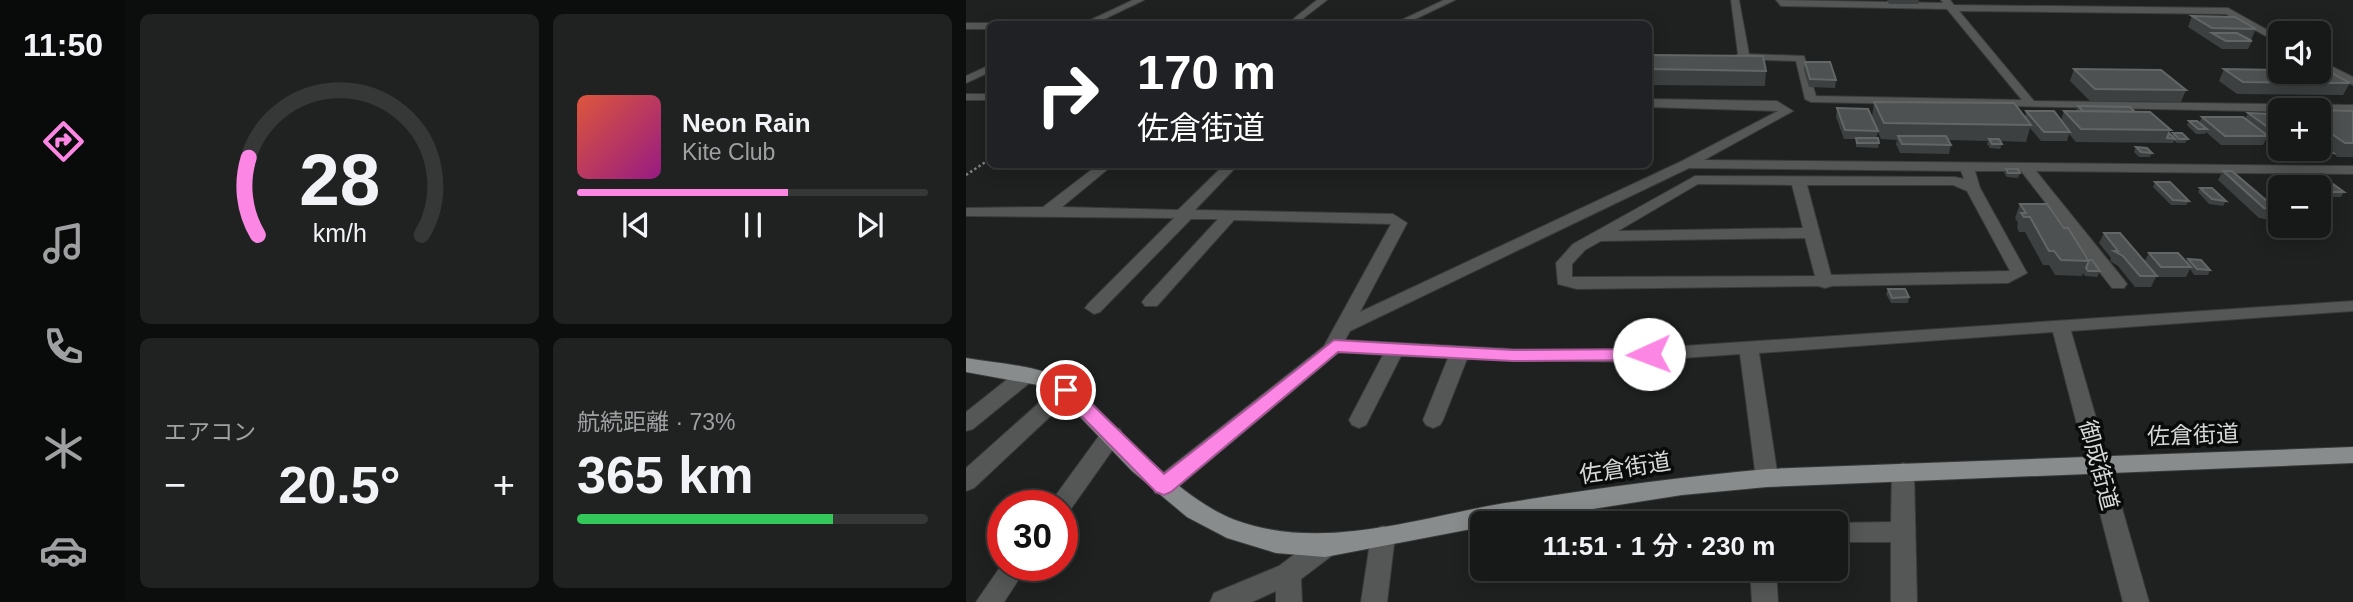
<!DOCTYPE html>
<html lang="ja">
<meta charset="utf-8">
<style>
body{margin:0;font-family:Arial,"Noto Sans JP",sans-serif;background:#1f2221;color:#f1f3f6;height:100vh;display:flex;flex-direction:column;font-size:26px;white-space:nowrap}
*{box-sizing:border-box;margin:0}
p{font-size:23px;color:#9ea0a2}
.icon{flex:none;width:38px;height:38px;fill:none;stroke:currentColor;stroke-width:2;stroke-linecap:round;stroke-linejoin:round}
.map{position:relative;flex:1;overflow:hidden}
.details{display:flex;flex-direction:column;gap:14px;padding:14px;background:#0c0e0d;width:840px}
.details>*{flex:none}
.hud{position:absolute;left:21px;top:21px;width:665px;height:147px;border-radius:10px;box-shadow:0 4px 18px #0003,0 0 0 2px #353837;background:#202124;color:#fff;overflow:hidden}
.buttons{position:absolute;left:1302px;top:21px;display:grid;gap:14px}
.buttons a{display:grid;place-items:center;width:63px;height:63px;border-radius:10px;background:#161918;box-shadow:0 4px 18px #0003,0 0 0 2px #353837;font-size:35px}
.speed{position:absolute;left:21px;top:490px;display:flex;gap:14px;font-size:35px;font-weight:700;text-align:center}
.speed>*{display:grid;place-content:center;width:91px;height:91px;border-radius:50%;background:#161918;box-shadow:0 4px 18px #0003,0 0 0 2px #353837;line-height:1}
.speed .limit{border:10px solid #d22;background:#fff;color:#111}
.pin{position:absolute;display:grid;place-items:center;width:60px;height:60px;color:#fff;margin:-30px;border:4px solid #fff;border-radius:50%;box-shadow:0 2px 7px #0007}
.me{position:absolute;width:77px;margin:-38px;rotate:268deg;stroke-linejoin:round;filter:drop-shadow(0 0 5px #0008)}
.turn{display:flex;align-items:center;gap:24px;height:147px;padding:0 35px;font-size:32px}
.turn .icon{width:91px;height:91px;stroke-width:2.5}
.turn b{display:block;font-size:49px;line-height:60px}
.big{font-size:52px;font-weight:600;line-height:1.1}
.details .tile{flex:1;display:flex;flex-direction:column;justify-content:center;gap:10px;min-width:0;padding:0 24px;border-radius:10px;background:#1f2221}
.details .dial{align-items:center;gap:0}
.dial svg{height:182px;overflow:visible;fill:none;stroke:#353837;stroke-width:7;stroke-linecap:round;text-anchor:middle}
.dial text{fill:#f1f3f6;stroke:none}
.song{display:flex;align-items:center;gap:21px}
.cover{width:84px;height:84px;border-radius:10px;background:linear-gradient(135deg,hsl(10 70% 55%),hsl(310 70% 35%))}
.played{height:7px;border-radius:4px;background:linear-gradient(90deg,#fc86e4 60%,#353837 60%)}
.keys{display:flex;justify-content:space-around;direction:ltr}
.heat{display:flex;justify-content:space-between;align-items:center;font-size:38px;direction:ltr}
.charge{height:10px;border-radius:5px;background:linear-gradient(90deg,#34c759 73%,#353837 0)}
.details .tiles{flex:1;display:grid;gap:14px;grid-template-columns:repeat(2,1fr)}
.trip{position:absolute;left:504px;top:511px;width:378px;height:70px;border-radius:10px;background:#161918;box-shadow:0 4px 18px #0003,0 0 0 2px #353837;font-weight:600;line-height:70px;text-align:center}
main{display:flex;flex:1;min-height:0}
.tabs{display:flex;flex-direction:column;width:126px;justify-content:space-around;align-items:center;background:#090a0a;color:#9ea0a2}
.tabs .icon{width:49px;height:49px}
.tabs .selected{color:#fc86e4}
.tabs b{font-size:32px;color:#f1f3f6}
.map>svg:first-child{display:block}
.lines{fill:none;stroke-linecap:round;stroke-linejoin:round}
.minor-casing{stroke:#383b3a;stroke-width:2}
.major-casing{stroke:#383b3a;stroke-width:2}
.path{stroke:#7d807f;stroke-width:2.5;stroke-dasharray:2.5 2.5;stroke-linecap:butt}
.minor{fill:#555656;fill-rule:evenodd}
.major{fill:#898c8c;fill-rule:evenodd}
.wall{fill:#3d4040}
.building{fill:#4e5151;stroke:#636666;stroke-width:2}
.route{fill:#fc86e4;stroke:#a45794;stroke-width:2}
.labels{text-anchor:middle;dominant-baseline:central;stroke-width:7;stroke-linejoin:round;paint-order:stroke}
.near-street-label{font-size:23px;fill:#d6d8d7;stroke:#090a0a}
</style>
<main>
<nav class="tabs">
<b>11:50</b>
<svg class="icon selected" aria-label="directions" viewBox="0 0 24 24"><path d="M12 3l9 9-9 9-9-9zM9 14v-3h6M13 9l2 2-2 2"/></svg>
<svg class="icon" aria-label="music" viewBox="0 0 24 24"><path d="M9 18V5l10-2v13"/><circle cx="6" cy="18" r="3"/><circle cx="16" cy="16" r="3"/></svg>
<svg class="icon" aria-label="phone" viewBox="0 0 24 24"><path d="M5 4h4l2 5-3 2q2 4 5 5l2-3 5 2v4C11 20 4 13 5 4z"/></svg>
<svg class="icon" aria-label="climate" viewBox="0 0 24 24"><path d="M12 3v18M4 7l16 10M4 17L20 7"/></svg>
<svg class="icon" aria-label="car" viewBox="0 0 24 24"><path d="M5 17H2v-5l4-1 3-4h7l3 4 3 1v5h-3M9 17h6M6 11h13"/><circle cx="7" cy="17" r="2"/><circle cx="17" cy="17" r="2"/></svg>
</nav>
<section class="details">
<div class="tiles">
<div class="tile dial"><svg viewBox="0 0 100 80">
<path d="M14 69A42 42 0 1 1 86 69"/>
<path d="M14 69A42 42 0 0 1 10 35" stroke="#fc86e4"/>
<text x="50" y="56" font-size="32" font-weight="700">28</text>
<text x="50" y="72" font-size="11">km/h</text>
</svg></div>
<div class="tile">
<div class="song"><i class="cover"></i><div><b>Neon Rain</b><p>Kite Club</p></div></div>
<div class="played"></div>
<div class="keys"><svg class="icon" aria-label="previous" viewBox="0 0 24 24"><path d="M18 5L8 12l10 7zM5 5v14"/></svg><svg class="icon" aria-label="pause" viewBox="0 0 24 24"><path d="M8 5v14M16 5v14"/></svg><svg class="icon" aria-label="next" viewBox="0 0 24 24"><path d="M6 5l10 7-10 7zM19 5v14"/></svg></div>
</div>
<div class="tile"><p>エアコン</p>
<div class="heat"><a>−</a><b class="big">20.5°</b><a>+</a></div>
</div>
<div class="tile"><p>航続距離 · 73%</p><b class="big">365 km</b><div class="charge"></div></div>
</div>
</section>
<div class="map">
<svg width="1387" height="602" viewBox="0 0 1387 602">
<rect width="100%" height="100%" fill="#1e2120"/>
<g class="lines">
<defs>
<g id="minor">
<polygon points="167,0 178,0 128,24 116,24"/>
<polygon points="351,0 361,0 330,24 321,24"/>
<polygon points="478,0 489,0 439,24 427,24"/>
<polygon points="765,0 773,0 783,54 838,56 850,96 1056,100 981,9 815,6 810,0 977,3 975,0 984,0 988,5 1262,8 1314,37 1314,44 1260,14 993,11 1068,101 1387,105 1387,113 845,102 839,99 830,61 769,59 768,57 772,54"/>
<polygon points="0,23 24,23 28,24 24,24 24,29 0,29"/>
<polygon points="1353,60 1387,77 1387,85 1353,67"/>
<polygon points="24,65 24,72 0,83 0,76"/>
<rect x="0" y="94" width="24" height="6"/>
<path d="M682,99L811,101L827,111L738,160L1387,166V174L1070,171L1158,280L1161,284L1158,288H1146L1055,171H1009L1014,188L1061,273L1042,283L866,286L859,288L852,286L611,289L592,284L590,263L607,244L729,176L989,177L998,179L995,171L723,168L384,331L379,340L547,349L658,350L1387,301V311L1105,331L1183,602H1157L1087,332L793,353L812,478L809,484L801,487L793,484L790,478L774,354L658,362L501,359L477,420L474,425L467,428L460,425L457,420L482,358L435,356L400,425L393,428L386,425L383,420L417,355L373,352L205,493L197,495L189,493L186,486L189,479L358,346L425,224L268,220L191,306H179L176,302L179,298L252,219H225L134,312L128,314L119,308L122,304L208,218L0,216V208L77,207L133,164H148L96,207L212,210L259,164H273L229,210L427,214L441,223L394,312L716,161L812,111L682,107ZM732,184L826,185L837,228L652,231ZM841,185H987L1001,191L1044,271L865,275ZM839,238L849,276L606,277V264L619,250L635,241Z"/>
<polygon points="60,368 67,370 70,375 67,380 7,429 0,431 0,412 53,370"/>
<polygon points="100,383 107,385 110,390 107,395 8,488 0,491 0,468 93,385"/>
<polygon points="146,427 154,429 157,435 102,513 96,515 96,506 82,506 138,429"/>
<polygon points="937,463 945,466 948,472 951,602 925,602 925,542 870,542 870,523 866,523 925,522 926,472 929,466"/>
<polygon points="417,526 426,529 429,536 421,602 395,602 405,536 408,529"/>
<polygon points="359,535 368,538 371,546 368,554 335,579 336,602 310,602 310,591 286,602 244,602 248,593 313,566 350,538"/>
<polygon points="37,563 37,565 62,565 38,602 10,602"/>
<polygon points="784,569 810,569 812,602 786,602"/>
</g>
<path id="major" d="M0,358C34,364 78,365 107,385C119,394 130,408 141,418C176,453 222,502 269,520C356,552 451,518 539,503C626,489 713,477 801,469L1387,447V463L801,487L716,495L537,523H516V527L359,557L310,553L261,538L221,517L166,471L93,395L72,385L0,372Z"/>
</defs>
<use href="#minor" class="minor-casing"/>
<use href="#major" class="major-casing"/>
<polyline class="path" points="0,175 24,159"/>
<use href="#minor" class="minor"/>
<use href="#major" class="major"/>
</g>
<g class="wall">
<polygon points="921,0 953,0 952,4 923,4"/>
<polygon points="1226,16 1290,29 1285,40 1283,40 1286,41 1282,49 1256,49 1222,27"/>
<polygon points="682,55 800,71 799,86 682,85"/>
<polygon points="839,62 870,80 869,88 843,87 838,70"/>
<polygon points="1314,66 1314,72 1384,83 1377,95 1271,94 1253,81 1258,69 1312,70"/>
<polygon points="1108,69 1220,90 1215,102 1124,101 1104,81"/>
<polygon points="908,102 1059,117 1060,111 1095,120 1098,111 1110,111 1112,106 1169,112 1205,130 1203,133 1206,136 1207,133 1222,139 1219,143 1211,143 1208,141 1207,143 1110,142 1103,134 1101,141 1075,141 1064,128 1060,142 1034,141 1036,144 1034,149 1024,148 1021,144 1022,141 982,140 985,145 983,154 934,153 930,144 931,140 915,139 912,132 910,138 913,143 912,148 890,147 890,139 878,139 870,117 871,108 906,117"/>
<polygon points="1353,110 1387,111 1387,157 1371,157 1367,153 1364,158 1354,157 1347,152 1345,154 1323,155 1300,139 1297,145 1255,145 1240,132 1239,134 1230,134 1221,125 1223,121 1233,123 1236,117 1279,119 1282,113 1314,119 1314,149 1353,149 1356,146 1353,143"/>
<polygon points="1170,147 1186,153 1184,157 1173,157 1168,152"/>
<polygon points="1040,169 1054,173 1052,178 1041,177 1038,173"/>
<polygon points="1257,171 1307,206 1314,207 1314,222 1293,218 1252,180"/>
<polygon points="1189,182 1223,201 1220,205 1205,205 1187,187"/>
<polygon points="1355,184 1378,192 1375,197 1362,197 1353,189 1352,187"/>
<polygon points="1234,188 1260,201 1257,206 1243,204 1232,192"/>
<polygon points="1054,204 1098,228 1122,260 1134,271 1131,277 1119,276 1117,273 1116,276 1089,275 1083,265 1077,265 1059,232 1053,232 1051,227 1052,223 1049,218"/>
<polygon points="1353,216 1366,225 1363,230 1349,226 1353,226"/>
<polygon points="1138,233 1178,262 1183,253 1220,262 1222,259 1244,270 1242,275 1228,275 1224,269 1220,277 1190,277 1185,287 1169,287 1152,266 1144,261 1145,258 1133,243"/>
<polygon points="922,289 943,297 942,303 925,303 920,294"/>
</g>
<g class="building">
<polygon points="1226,16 1269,17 1290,29 1246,28"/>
<polygon points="1246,33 1271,33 1286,41 1260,41"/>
<polygon points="682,55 797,56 800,71 682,69"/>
<polygon points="839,62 864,62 870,80 844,79"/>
<polygon points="1353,66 1384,83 1277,82 1258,69 1314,70 1314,72 1353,72"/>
<polygon points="1108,69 1195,70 1220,90 1129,89"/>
<polygon points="908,102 1048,103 1065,125 918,123"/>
<polygon points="1112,106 1164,107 1169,112 1117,111"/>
<polygon points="871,108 902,109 912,131 879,130"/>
<polygon points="1353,110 1387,111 1387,143 1379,143 1353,125"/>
<polygon points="1060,111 1088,111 1104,132 1078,132"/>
<polygon points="1098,111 1184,112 1205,130 1115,129"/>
<polygon points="1282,113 1307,114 1314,119 1314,136"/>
<polygon points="1236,117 1277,117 1302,136 1259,136"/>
<polygon points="1223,121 1231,121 1241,129 1232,129"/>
<polygon points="1203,133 1209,139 1201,138"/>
<polygon points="1207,133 1216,133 1222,139 1213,139"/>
<polygon points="932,136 980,136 985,145 936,144"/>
<polygon points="890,138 912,138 913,143 891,143"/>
<polygon points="1023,139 1033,139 1036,144 1026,144"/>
<polygon points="1353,146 1357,146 1367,153 1357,153 1351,149 1353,149"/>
<polygon points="1170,147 1181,148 1186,153 1175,152"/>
<polygon points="1040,169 1052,169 1054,173 1042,173"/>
<polygon points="1257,171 1266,171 1307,206 1314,207 1314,211 1298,208"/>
<polygon points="1189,182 1204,182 1223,201 1207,200"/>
<polygon points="1355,184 1367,184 1378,192 1365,192"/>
<polygon points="1234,188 1246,188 1260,201 1246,199"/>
<polygon points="1054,204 1081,204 1098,228 1102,228 1123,261 1095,260 1088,251 1083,251 1064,217 1058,217 1055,213 1060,213"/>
<polygon points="1353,216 1366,219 1366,225 1353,221"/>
<polygon points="1138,233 1154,233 1191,276 1174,276 1157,256 1148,251 1152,251"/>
<polygon points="1183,253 1212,253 1225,267 1195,267"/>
<polygon points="1222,259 1235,260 1244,270 1231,269"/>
<polygon points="1122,260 1126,260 1134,271 1122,271 1120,268 1123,261"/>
<polygon points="922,289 939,289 943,297 926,298"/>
</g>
<polygon class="route" points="368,340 547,350 683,349 692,354 683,360 547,361 372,352 205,492 198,495 190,492 90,390 93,385 106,385 198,474"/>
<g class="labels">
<g class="near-street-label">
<text transform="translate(1227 435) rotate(-2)">佐倉街道</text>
<text transform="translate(1133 465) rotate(75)">御成街道</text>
<text transform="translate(659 468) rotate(-9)">佐倉街道</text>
</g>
</g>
</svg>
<div class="buttons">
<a><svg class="icon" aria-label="sound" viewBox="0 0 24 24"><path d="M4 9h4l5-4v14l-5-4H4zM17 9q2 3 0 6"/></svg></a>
<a>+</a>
<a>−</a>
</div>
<div class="speed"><div class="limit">30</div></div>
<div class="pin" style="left:100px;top:390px;background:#d93025"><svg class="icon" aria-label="arrive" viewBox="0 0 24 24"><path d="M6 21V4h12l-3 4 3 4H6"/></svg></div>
<svg class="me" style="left:683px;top:354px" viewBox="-20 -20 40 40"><circle r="19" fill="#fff"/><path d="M0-13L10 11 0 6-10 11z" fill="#fc86e4"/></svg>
<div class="trip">11:51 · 1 分 · 230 m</div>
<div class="hud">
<div class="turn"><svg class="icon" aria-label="right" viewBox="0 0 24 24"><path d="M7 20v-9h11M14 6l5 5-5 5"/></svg><div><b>170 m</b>佐倉街道</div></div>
</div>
</div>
</main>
